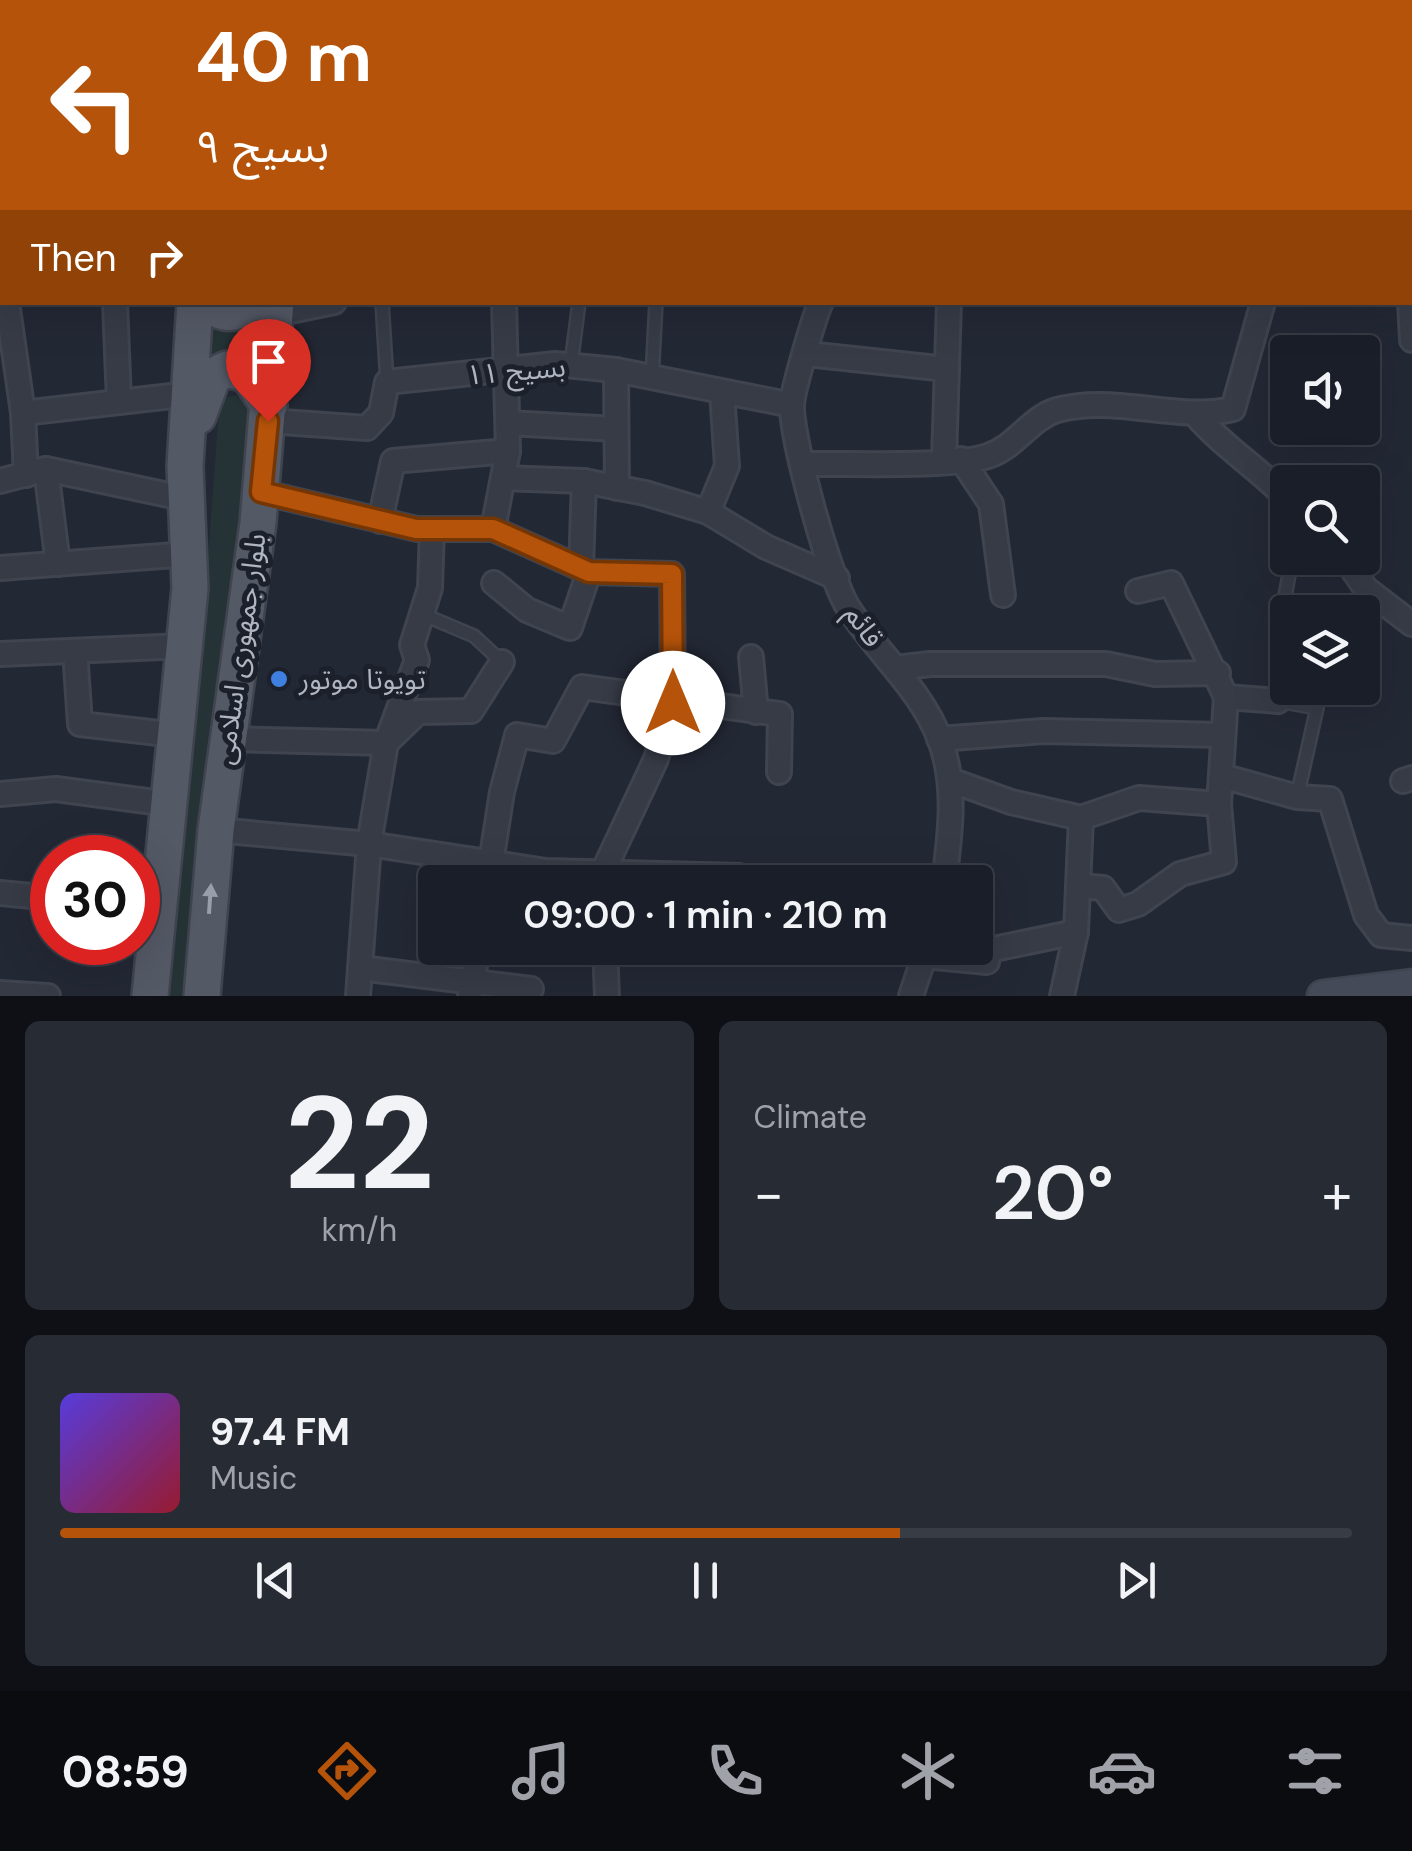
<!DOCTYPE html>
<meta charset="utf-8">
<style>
body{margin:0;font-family:"DM Sans","Noto Sans Arabic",sans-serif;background:#272b34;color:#f1f3f6;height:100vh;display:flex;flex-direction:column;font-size:38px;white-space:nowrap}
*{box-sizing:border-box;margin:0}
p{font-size:32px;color:#9fa2a8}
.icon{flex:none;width:55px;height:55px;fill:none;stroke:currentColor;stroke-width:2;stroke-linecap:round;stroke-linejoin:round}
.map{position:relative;height:996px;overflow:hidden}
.drawer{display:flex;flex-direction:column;gap:25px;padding:25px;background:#0e1016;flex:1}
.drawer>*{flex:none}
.hud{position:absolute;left:0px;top:0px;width:1412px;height:305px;box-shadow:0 10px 40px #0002,0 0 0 2px #383c45;background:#b45309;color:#fff;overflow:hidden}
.tools{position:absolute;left:1270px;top:335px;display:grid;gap:20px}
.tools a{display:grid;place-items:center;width:110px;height:110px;border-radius:10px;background:#1a1e28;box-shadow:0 10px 40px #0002,0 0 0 2px #383c45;font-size:50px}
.speed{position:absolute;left:30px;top:835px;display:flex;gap:20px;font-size:50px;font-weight:700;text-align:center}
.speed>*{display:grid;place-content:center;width:130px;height:130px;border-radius:50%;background:#1a1e28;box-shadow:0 10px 40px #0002,0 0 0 2px #383c45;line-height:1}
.speed .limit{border:15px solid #d22;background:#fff;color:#111}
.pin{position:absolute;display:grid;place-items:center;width:85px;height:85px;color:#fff;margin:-102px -42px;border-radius:50% 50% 50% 0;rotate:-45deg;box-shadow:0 0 10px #0007}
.pin .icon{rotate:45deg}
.me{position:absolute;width:110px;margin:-55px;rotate:0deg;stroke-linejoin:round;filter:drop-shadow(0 0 8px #0008)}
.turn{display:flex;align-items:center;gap:35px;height:210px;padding:0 30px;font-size:45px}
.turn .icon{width:130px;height:130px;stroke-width:2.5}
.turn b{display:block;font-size:70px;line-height:85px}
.then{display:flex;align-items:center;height:95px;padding:0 30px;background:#0003;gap:20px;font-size:38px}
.big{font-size:75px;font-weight:600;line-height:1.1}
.drawer .card{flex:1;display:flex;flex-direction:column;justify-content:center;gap:15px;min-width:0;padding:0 35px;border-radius:15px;background:#272b34}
.drawer .dial{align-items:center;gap:0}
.dial b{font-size:130px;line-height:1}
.song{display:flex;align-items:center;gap:30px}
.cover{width:120px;height:120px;border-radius:15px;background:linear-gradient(135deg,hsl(250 70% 55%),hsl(350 70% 35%))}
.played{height:10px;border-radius:5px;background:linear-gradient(90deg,#b45309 65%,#383c45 65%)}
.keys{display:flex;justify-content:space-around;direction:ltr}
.heat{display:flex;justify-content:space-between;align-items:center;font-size:55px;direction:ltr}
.drawer .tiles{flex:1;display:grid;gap:25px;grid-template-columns:1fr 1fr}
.card:last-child{grid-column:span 2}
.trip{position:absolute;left:418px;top:865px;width:575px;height:100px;border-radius:10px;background:#1a1e28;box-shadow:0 10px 40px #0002,0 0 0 2px #383c45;font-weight:600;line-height:100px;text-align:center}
.dock{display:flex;height:160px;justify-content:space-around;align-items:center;background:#0a0c10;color:#9fa2a8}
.dock .icon{width:70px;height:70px}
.dock .active{color:#b45309}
.dock b{font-size:45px;color:#f1f3f6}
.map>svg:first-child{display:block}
.green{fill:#253236}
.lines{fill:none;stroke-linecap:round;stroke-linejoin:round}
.lane-casing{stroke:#3f444f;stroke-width:16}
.street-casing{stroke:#3f444f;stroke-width:28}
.secondary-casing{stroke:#3f444f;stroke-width:35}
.primary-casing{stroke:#3f444f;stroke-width:40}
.lane{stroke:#363b46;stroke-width:11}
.street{stroke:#363b46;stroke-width:22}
.secondary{stroke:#444a58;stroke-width:30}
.primary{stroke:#545966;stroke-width:35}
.oneway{fill:#999eab}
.route-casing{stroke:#753606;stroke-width:25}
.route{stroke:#b45309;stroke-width:18}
.shop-dot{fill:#3f7fe0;stroke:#1b202a;stroke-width:4}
.labels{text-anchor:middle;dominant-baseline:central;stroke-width:10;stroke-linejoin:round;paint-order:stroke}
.street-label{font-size:28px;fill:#b0b5c2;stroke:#1b202a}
.poi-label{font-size:28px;fill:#b0b5c2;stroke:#1b202a;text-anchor:start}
</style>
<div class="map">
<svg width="1412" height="996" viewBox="0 0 1412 996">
<rect width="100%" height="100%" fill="#232835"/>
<g class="green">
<polygon points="265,305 259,369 248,356 233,354 202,377 206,314"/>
<polygon points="236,395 247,407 249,438 182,996 168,996 197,711 218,422 224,398"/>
</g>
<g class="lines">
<defs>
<g id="lane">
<polyline points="828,0 829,2"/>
<polyline points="382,302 387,382"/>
<polyline points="571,365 579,302"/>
<polyline points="652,378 656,302"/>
<polyline points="1292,558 1284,602 1278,701 1317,708 1297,797"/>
<polyline points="422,614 474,636 502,662"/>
</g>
<g id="street">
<polyline points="498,0 498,2"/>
<polyline points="711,0 711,2"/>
<polyline points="894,0 895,2"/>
<polyline points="1201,0 1212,2"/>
<polyline points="89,2 89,0"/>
<polyline points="427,2 428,0"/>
<polyline points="559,2 559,0"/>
<polyline points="1172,2 1172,0"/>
<polyline points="1330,2 1330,0"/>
<polyline points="0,34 2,34"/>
<polyline points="0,95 2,96"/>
<polyline points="1410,116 1412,116"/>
<polyline points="0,270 2,268"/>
<polyline points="7,302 23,413 26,475"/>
<polyline points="115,302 119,402"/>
<path d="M821,302C814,317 793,389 792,405C791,438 830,581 849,609C878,654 921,689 940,740C957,785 950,836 944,882"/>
<polyline points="1410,302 1412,340"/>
<polyline points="276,314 334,302"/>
<polyline points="807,354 947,369"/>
<polyline points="616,370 617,488"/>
<polyline points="23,413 189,394"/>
<path d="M1195,414C1222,446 1257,467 1288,499"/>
<polyline points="268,421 367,428 381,413 387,382 555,364 616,370 792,405"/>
<polyline points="508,423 616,429"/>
<polyline points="961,459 991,504 1003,595"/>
<polyline points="944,460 949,302"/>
<path d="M804,464C847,463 952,468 988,456C1016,447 1030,418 1057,410C1115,394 1175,422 1233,409L1263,302"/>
<polyline points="46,469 58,564"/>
<polyline points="503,478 584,481 645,493 708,512 766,547 837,578"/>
<polyline points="0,481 46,469 187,499"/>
<polyline points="261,492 417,529 493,529 589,572 672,574 673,703 656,759 602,874 603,882"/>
<polyline points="708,512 727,466 722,392"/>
<polyline points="380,521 393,461 508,451"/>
<polyline points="493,529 508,451 504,302"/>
<polyline points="1345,558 1366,589 1412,624"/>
<polyline points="0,568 189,554"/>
<polyline points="581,568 584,481"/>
<polyline points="494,583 527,610 570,628 589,572"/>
<polyline points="75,651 80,724 176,735"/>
<polyline points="0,654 184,646"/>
<polyline points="751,657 756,712"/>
<polyline points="896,668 930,664 1106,664 1155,674 1218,673"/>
<polyline points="1226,697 1278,701"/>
<polyline points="228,739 386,743 418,712 471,711 502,662"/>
<polyline points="939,739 1044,731 1222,735"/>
<polyline points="1222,776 1297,797 1330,799 1366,915 1381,935 1412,938"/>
<polyline points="950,780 1011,802 1081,818"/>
<polyline points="1403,781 1412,778"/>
<polyline points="0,794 56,789 169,804"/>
<polyline points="216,830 369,844 546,871 739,876"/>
<polyline points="488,882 502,792 517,735 553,741 582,687 780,714 779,772"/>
<polyline points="1079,886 1103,888 1119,910 1138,904 1180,874 1224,862 1219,804 1226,697 1171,583 1138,591"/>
<polyline points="0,893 52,898"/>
<polyline points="605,948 607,996"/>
<polyline points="924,956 987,962 989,950 1076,932"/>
<polyline points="360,968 531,989"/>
<polyline points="0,993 48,996"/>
<polyline points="358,996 369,844 386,743 417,660 412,645 430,588 432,529"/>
<polyline points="470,996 478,948"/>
<polyline points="911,996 927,948"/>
<polyline points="1062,996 1076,932 1081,818 1139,798 1219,804"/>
</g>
<polyline id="secondary" points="1323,996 1412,985"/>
<g id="primary">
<polyline points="273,0 273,2"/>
<polyline points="220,2 221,0"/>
<path d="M208,302C221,316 237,316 251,302"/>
<polyline points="198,416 213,376 227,369 247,374 269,406"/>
<polyline points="150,996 190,588 185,466 195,302"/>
<polyline points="202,996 216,830 258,523 276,302"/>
</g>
</defs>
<use href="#lane" class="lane-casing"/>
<use href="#street" class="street-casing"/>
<use href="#secondary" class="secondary-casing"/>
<use href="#primary" class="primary-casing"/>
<use href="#lane" class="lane"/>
<use href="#street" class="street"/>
<use href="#secondary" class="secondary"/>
<use href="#primary" class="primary"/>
</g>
<defs><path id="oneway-solid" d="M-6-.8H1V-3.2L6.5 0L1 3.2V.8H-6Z" transform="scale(2.5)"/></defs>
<use class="oneway" href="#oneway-solid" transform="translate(210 899) rotate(-86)"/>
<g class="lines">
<defs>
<polyline id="route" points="268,421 261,492 416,529 493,529 589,572 672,574 673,703"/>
</defs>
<use href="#route" class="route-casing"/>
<use href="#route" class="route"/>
</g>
<circle class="shop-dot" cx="279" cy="679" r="10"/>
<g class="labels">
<g class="street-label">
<text transform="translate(516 371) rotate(-5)">بسیج ۱۱</text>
<text transform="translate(864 626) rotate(54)">قائم</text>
<text transform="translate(240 649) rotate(-82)">بلوار جمهوری اسلامی</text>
</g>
<g class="poi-label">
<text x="299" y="679">تویوتا موتور</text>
</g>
</g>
</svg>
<div class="tools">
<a><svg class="icon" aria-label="sound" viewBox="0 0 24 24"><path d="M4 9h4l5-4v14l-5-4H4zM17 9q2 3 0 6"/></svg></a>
<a><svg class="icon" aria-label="search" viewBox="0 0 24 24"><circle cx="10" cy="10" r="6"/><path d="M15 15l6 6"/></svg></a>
<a><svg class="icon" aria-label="layers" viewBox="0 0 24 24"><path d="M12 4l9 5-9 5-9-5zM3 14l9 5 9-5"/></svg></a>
</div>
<div class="speed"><div class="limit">30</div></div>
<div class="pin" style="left:268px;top:421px;background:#d93025"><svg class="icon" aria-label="arrive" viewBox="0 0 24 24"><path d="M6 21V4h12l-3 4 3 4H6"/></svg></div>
<svg class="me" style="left:673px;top:703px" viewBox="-20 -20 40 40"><circle r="19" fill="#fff"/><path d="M0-13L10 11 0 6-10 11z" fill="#b45309"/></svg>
<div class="trip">09:00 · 1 min · 210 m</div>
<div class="hud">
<div class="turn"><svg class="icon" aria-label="left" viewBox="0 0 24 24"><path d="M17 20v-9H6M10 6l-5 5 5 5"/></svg><div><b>40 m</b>بسیج ۹</div></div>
<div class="then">Then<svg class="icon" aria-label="right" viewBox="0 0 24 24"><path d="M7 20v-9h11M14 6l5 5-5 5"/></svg></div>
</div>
</div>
<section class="drawer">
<div class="tiles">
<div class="card dial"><b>22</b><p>km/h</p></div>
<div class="card"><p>Climate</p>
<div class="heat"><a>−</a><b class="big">20°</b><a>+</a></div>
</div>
<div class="card">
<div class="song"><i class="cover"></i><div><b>97.4 FM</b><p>Music</p></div></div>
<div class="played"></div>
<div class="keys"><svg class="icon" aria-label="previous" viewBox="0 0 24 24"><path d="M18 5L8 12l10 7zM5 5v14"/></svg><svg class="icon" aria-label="pause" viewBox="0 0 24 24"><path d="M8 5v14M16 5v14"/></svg><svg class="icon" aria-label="next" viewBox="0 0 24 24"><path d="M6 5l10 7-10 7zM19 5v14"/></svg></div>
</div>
</div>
</section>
<nav class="dock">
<b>08:59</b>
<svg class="icon active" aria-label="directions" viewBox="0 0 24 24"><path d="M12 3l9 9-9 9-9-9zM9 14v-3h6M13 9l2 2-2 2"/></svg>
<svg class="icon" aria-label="music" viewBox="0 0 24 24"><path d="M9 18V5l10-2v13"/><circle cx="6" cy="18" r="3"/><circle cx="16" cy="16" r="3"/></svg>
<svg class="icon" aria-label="phone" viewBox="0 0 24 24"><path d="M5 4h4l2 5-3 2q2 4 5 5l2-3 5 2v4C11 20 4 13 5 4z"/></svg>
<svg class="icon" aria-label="climate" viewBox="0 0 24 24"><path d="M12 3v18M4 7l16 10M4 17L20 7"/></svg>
<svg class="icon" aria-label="car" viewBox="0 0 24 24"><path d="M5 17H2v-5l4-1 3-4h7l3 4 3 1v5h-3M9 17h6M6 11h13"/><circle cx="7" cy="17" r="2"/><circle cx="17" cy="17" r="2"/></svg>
<svg class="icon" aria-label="filters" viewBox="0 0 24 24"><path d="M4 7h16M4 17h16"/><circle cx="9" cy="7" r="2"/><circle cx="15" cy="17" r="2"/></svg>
</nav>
